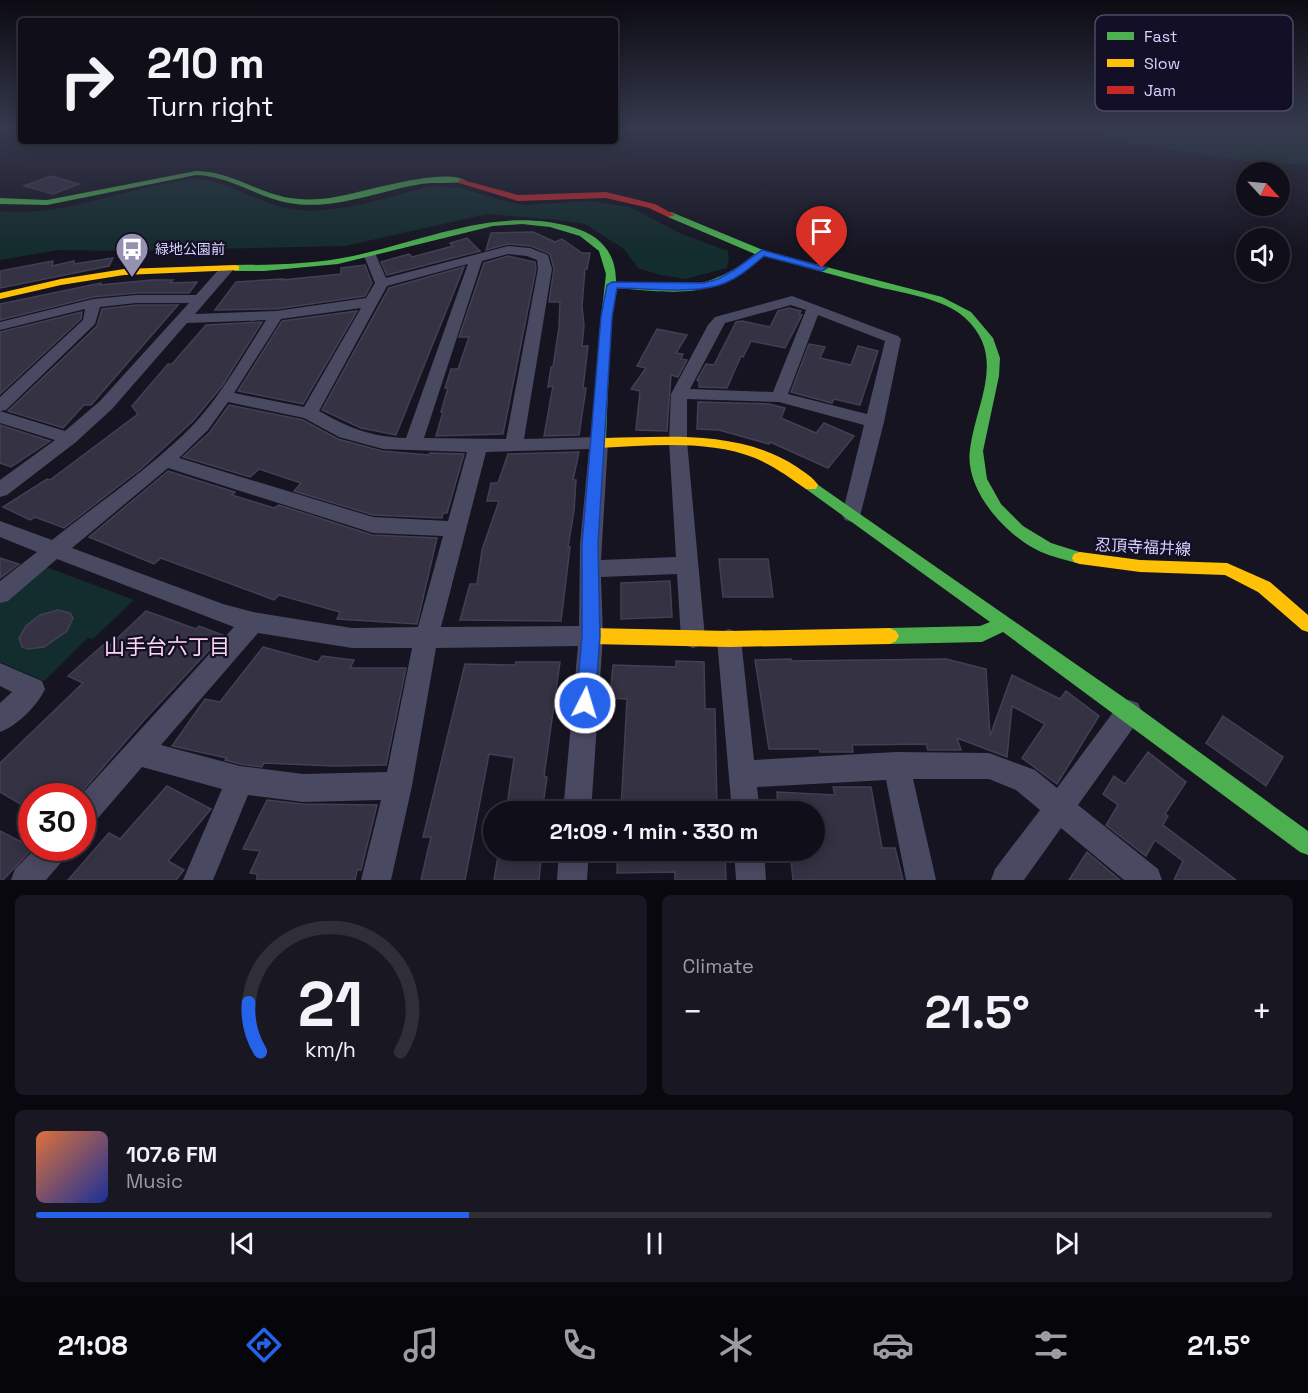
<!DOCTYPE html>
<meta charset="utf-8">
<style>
body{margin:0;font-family:"Space Grotesk","Noto Sans JP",sans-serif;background:#191822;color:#f1f3f6;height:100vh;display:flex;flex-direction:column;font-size:22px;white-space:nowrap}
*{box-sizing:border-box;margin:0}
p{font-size:20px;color:#9c9ca2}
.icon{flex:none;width:33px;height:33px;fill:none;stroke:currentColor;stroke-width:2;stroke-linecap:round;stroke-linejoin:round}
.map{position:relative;height:880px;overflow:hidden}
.sheet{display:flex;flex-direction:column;gap:15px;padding:15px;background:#09080e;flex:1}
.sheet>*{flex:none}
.hud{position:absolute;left:18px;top:18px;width:600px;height:126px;border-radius:6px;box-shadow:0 3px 15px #0003,0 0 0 2px #302f38;background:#100f19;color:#f1f3f6;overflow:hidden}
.needle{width:39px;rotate:116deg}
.tools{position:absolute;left:1236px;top:162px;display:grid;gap:12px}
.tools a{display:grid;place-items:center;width:54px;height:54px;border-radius:50%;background:#100f19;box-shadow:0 3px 15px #0003,0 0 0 2px #302f38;font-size:30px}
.speed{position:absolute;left:18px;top:783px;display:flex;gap:12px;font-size:30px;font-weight:700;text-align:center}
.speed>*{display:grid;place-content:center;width:78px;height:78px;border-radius:50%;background:#100f19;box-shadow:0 3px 15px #0003,0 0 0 2px #302f38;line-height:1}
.speed .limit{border:9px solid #d22;background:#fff;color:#111}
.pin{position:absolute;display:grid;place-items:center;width:51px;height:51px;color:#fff;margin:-62px -26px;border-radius:50% 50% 50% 0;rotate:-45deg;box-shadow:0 0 6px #0007}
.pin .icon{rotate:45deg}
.me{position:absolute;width:66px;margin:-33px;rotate:5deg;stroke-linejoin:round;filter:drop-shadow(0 0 4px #0008)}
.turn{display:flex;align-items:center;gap:21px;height:126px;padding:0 30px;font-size:27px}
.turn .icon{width:78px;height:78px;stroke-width:2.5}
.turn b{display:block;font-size:42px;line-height:51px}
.big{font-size:45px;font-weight:700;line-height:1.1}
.sheet .card{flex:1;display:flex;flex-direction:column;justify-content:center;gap:9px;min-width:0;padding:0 21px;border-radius:9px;background:#191822}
.sheet .dial{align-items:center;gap:0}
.dial svg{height:156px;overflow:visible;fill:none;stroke:#302f38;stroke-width:7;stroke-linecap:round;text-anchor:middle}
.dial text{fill:#f1f3f6;stroke:none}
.song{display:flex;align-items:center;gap:18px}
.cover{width:72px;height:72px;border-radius:9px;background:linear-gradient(135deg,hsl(20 70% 55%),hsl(230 70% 35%))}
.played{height:6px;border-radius:3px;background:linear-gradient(90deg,#2563eb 35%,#302f38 35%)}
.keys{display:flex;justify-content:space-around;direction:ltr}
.heat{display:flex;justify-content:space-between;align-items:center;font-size:33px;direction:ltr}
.sheet .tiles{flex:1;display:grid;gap:15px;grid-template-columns:1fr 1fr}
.card:last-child{grid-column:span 2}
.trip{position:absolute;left:483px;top:801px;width:342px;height:60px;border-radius:30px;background:#100f19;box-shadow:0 3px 15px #0003,0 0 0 2px #302f38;font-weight:700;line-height:60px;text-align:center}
.tabs{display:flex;height:96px;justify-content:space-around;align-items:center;background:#06060a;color:#9c9ca2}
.tabs .icon{width:42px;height:42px}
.tabs .active{color:#2563eb}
.tabs b{font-size:27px;color:#f1f3f6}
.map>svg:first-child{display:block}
.green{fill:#132c2d}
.building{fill:#343243;stroke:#433f54;stroke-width:1.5}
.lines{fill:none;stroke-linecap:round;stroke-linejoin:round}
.street{fill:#4a4962;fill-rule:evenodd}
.fast{fill:#4caf50;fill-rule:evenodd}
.slow{fill:#ffc107;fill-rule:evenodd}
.jam{fill:#c62828;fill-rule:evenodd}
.route{fill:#2563eb;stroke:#184099;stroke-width:1.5}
.labels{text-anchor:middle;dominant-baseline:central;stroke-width:4.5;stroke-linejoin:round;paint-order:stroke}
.far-poi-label{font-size:14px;fill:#d9d4ff;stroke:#130f26;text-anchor:start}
.street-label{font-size:16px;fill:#d9d4ff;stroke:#130f26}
.near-neighbourhood-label{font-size:21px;fill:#ffd6f0;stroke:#130f26}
.key{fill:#130f26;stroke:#4e4a67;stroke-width:1.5}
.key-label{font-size:16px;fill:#d9d4ff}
</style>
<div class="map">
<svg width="1308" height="880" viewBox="0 0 1308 880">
<rect width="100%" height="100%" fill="#161421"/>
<g class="green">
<polygon points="1091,128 1308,128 1308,165 1243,161 1122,142"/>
<path d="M196,179C228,181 255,201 285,208C329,218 388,197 431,186L461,188L508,202L524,205L589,201L630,207L682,234L728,251L729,259L727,268L685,279L660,275L638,268L624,249L585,224L557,220L487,214L345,246L130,251L58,250L0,260V211C60,219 134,184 196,179Z"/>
<polygon points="41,565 134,600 93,639 88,638 44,681 0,662 0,598"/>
</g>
<g class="building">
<polygon points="51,176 79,184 53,194 24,186"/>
<polygon points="533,232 555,242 562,239 582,253 590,253 587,269 585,269 582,306 584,325 582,346 588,346 583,388 586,388 579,435 544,436 553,386 548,387 551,367 553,367 559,327 560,302 549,302 554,269 550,254 531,246 508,244 486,250 491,233"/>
<polygon points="467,238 480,251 387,275 381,262 409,254 412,257 453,246 450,243"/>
<polygon points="508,256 535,262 536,269 503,434 436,436 443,412 441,412 448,388 445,388 451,369 458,369 469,337 459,337 484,263"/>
<polygon points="113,258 109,266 0,288 0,271 53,261 52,266 74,261 74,264"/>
<polygon points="365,265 372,283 365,296 276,309 215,310 236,282 283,279 282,280 341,274 341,268"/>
<polygon points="464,267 396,435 361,428 322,410 389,288"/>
<polygon points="151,280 173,280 170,283 197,282 189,293 136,293 93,297 0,320 0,304 101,283 100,285"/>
<polygon points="136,305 178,305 91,405 84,405 63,428 8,411 97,326 102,309"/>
<polygon points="789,308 801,311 799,314 802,315 785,348 751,341 743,357 741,356 727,388 699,387 699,381 697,380 706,364 714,365 736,322 742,321 770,327 778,311"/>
<polygon points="357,311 303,404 238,391 282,321"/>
<polygon points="82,312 81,319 0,394 0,332"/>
<polygon points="262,322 222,386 193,421 142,468 64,528 35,517 30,520 3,507 47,479 50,480 138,414 132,406 168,364 172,364 206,325"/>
<polygon points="657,329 687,335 676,353 683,354 681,359 687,360 678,377 671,375 667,431 636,430 640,391 631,389 646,368 637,366"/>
<polygon points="809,344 825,347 820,358 851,365 858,346 878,351 860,405 834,399 832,403 791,392"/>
<polygon points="698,402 769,404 785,408 781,418 816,433 824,423 854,436 828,468 770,442 769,444 719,430 697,429"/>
<polygon points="229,405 303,420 338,439 382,451 429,455 430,453 464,454 447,513 443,513 442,518 373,515 294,491 301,483 259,469 250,477 183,457 210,432"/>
<polygon points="0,425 50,441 11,467 0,463"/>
<polygon points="579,452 573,480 576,480 574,511 568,547 570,547 561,621 460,620 470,584 477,584 482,550 499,501 487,501 491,483 498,483 508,454"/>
<polygon points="168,471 235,492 232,495 274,508 279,505 372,535 437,538 417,624 337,619 340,612 279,595 274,600 161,558 154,564 89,537"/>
<polygon points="0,558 19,564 0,578"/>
<polygon points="719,559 768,559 773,597 723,597"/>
<polygon points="670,581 672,617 621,619 621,583"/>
<polygon points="58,610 70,613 73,618 67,631 44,647 28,649 22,647 19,638 26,626 40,615"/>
<polygon points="146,611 196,629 199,626 223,635 146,718 78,796 32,796 32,811 0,792 0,763 83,683 68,676 103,645 108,647"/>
<polygon points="263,647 318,662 322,656 354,660 350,668 406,668 386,765 333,766 264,763 262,767 240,764 225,760 227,758 172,746 205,699 220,702"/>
<polygon points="791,659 791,661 946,659 986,669 990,736 1012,675 1060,699 1066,691 1099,716 1057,784 1022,758 1045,724 1012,706 1007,757 957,738 961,750 928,750 926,744 852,745 853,752 820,752 819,749 769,749 755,660"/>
<polygon points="676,661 704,662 705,709 715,709 717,807 660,806 621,809 627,699 610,698 613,665 676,667"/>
<polygon points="516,662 560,662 544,776 547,777 542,812 506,812 514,758 489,754 465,880 421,880 431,837 423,837 465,664 515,665"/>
<polygon points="1223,716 1283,757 1266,786 1206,743"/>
<polygon points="1148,752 1186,782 1165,814 1168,816 1163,825 1236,880 1174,880 1183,861 1155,840 1146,856 1106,825 1118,805 1103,794 1114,776 1125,784"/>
<polygon points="167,786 211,809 168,861 184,870 176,880 68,880 109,833 120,839"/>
<polygon points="833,787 871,787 882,848 895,848 903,880 793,880 790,850 814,850 814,812 778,812 777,792 835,795"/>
<polygon points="267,800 303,804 377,805 361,870 357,870 355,880 257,880 257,874 250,873 260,851 243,849"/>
<polygon points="0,831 33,848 3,880 0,880"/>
<polygon points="499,850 542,850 539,880 494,880"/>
<polygon points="618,850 725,850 726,880 675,880 675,872 617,873"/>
<polygon points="1087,852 1120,880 1069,880"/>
</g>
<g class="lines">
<g class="street">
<path d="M508,246L530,248L548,255L552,269L524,439L599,437L605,439L608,443L601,560L676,557L669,441L671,394L708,325L715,317L792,296L898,336L901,339L884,422L859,520L852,522L845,520L842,515L864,425L779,402L687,399V441L705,638L701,645L693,648L685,645L681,638L677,574L601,577L603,636L591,812H563L578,646L436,648L412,786L391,880H361L381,800L303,802L248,795L213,880H183L222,789L142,767L92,825L82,829V796H80L234,627L57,559L8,601L0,603V581L37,552L0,537V521L52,540C99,502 153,467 195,423C221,395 245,353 266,320L187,323L112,409L76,442L7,495L0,497V480L55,440L0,423V397L83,320L85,309L0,330V322L93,299L136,295H196L221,267L226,266L233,270L195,314L276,311L366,298L375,283L364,256L365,253H375L386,278ZM508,254L527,256L537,260L538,269L506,439L424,438L482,261ZM468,264L406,438C371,437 349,428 319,411L387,286ZM136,303H189L100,401L65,431L0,411L6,410L95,324L100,307ZM791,305L806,310L773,392L690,389L725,323ZM361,308L304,407L234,393L281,319ZM818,315L885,341L867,414L788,394ZM228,402L304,418L339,437L383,449L467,452L448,521L373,517L179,458L208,430ZM589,449L580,545L579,626L441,627L486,452ZM168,468L373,533L443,536L418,627L352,628L253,612L223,604L72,548ZM258,633L352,648H412L387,772L303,774L240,766L161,745Z"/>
<polygon points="729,629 737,632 741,639 754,760 896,752 989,753 1035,770 1057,788 1120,703 1129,700 1138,703 1142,712 1138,721 1078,805 1158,869 1162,880 1124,880 1061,828 1024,880 991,880 995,869 1040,810 1016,790 989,779 913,779 936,880 906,880 886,780 757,787 760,812 732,812 717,639 721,632"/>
<path d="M0,663L42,681L45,689C38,705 17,726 0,732V703L12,692L0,686Z"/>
<polygon points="36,848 70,848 65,858 46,880 11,880 15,869"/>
<polygon points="559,850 589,850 587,880 557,880"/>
<polygon points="734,850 764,850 766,880 736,880"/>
</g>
<g class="fast">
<path d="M196,171C229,171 253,190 284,197C299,200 315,200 330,198C360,194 443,166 466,181C462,184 431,182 421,184C378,191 333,211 289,203C256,197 230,176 196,175L47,205L0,204V198L47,200Z"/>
<path d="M671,212L765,251L942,297L971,312L993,338L1000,358L999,376L983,451L987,479L1001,504L1023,526L1051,543L1086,554L1088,558L1086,562L1080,564C1067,560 1053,557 1041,552C1006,536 964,490 970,449C976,402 1008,356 964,317C944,299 904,293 878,287C840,277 802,266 764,256C712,300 679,293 616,288L610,336L606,439L599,444L592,439L599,336L606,274L599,251L580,236L550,227L522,224L493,226L338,264L264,271H235L230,268L235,265C274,265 315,264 353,256C427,240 496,206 572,227C600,235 616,252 616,282C676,287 706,294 755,254L668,217L667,215Z"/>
<polygon points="811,480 1136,706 1308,831 1308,855 1300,852 1003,632 982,642 890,644 884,641 881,636 884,631 890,628 980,626 990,622 806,489 804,485 806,481"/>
</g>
<g class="slow">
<polygon points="235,265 239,266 239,270 124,275 61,285 0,299 0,293 61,279 124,269"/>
<path d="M599,434L605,438C669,437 741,430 797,467C804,472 814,478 818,485L816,489H806C789,477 774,466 755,458C706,439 650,446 599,448L592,443L594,436Z"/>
<polygon points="1080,552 1140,560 1227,563 1270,582 1308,615 1308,632 1302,630 1258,592 1225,575 1140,572 1080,564 1074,562 1072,558 1074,554"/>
<polygon points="591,628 729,631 890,628 896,631 899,636 896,641 890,644 729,647 591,644 585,641 582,636 585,631"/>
</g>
<polygon class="jam" points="459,179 518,195 606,192 655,204 675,215 668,217 649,208 606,198 518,201 459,183"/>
</g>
<linearGradient id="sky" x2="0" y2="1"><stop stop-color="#0c0b12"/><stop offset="0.51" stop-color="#363a4e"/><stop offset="1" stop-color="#363a4e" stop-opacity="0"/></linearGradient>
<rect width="1308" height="252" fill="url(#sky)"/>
<path class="route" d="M762,250L827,268L822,271L764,256C752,266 740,277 725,283C697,295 648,288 617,288L612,317L598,544L600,636L595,703L592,709L585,712L579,709L576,703L582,636V544L601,317L607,285L612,282L704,283L718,279L734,270Z"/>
<defs>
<symbol id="bus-pin" viewBox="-11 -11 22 30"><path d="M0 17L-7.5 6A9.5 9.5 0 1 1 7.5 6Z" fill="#9591b1" stroke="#130f26"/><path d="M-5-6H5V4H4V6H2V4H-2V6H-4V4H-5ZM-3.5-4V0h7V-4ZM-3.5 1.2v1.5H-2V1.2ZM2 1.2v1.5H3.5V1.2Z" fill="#fff"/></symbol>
</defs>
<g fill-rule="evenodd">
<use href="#bus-pin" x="113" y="230" width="38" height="52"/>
</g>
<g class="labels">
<g class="far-poi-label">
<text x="155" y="249">緑地公園前</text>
</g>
<g class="street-label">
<text transform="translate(1143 547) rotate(3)">忍頂寺福井線</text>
</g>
<g class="near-neighbourhood-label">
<text x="167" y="646">山手台六丁目</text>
</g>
</g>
<rect x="1095" y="15" width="198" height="96" rx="9" class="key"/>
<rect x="1107" y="32" width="27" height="8" fill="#4caf50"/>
<rect x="1107" y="59" width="27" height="8" fill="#ffc107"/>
<rect x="1107" y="86" width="27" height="8" fill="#c62828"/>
<g class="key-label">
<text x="1144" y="42">Fast</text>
<text x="1144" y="69">Slow</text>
<text x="1144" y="96">Jam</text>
</g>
</svg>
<div class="tools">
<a><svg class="needle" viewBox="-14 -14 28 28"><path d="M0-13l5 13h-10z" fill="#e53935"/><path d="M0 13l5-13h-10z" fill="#9c9ca2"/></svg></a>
<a><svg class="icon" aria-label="sound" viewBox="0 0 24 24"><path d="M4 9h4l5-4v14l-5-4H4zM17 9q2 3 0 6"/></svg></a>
</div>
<div class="speed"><div class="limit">30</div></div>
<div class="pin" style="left:822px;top:268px;background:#d93025"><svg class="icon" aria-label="arrive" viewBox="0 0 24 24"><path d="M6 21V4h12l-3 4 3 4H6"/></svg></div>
<svg class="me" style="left:585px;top:703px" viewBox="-20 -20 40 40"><circle r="17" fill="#2563eb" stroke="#fff" stroke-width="3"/><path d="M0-11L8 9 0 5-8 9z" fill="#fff"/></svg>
<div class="trip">21:09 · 1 min · 330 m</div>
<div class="hud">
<div class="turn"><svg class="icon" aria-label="right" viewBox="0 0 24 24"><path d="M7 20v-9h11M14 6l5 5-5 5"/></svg><div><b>210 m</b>Turn right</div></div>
</div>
</div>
<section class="sheet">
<div class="tiles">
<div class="card dial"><svg viewBox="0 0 100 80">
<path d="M14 69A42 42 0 1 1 86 69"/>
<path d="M14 69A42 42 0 0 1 8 44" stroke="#2563eb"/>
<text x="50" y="56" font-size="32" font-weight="700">21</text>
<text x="50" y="72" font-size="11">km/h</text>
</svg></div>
<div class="card"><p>Climate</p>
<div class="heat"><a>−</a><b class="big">21.5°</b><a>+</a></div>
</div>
<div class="card">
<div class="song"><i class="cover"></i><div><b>107.6 FM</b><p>Music</p></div></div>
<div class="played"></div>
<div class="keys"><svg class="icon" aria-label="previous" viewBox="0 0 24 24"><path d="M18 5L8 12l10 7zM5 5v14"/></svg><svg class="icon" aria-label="pause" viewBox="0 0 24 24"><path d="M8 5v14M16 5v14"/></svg><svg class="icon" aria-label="next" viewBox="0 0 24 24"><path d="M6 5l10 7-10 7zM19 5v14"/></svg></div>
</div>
</div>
</section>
<nav class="tabs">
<b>21:08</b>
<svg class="icon active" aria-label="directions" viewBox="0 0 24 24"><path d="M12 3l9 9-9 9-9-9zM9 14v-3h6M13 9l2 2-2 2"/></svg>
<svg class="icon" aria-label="music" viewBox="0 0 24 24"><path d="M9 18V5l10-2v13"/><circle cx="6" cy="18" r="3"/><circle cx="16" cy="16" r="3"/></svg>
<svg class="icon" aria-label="phone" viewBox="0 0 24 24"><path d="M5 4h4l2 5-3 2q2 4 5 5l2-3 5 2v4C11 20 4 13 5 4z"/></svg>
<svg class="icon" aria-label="climate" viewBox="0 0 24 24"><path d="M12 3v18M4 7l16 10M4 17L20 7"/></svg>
<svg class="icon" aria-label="car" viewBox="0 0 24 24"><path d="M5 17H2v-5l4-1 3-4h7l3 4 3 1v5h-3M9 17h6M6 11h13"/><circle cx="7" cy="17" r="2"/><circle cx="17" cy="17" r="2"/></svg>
<svg class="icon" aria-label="filters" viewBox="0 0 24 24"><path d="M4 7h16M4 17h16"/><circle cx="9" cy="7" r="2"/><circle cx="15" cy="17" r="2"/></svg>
<b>21.5°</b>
</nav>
